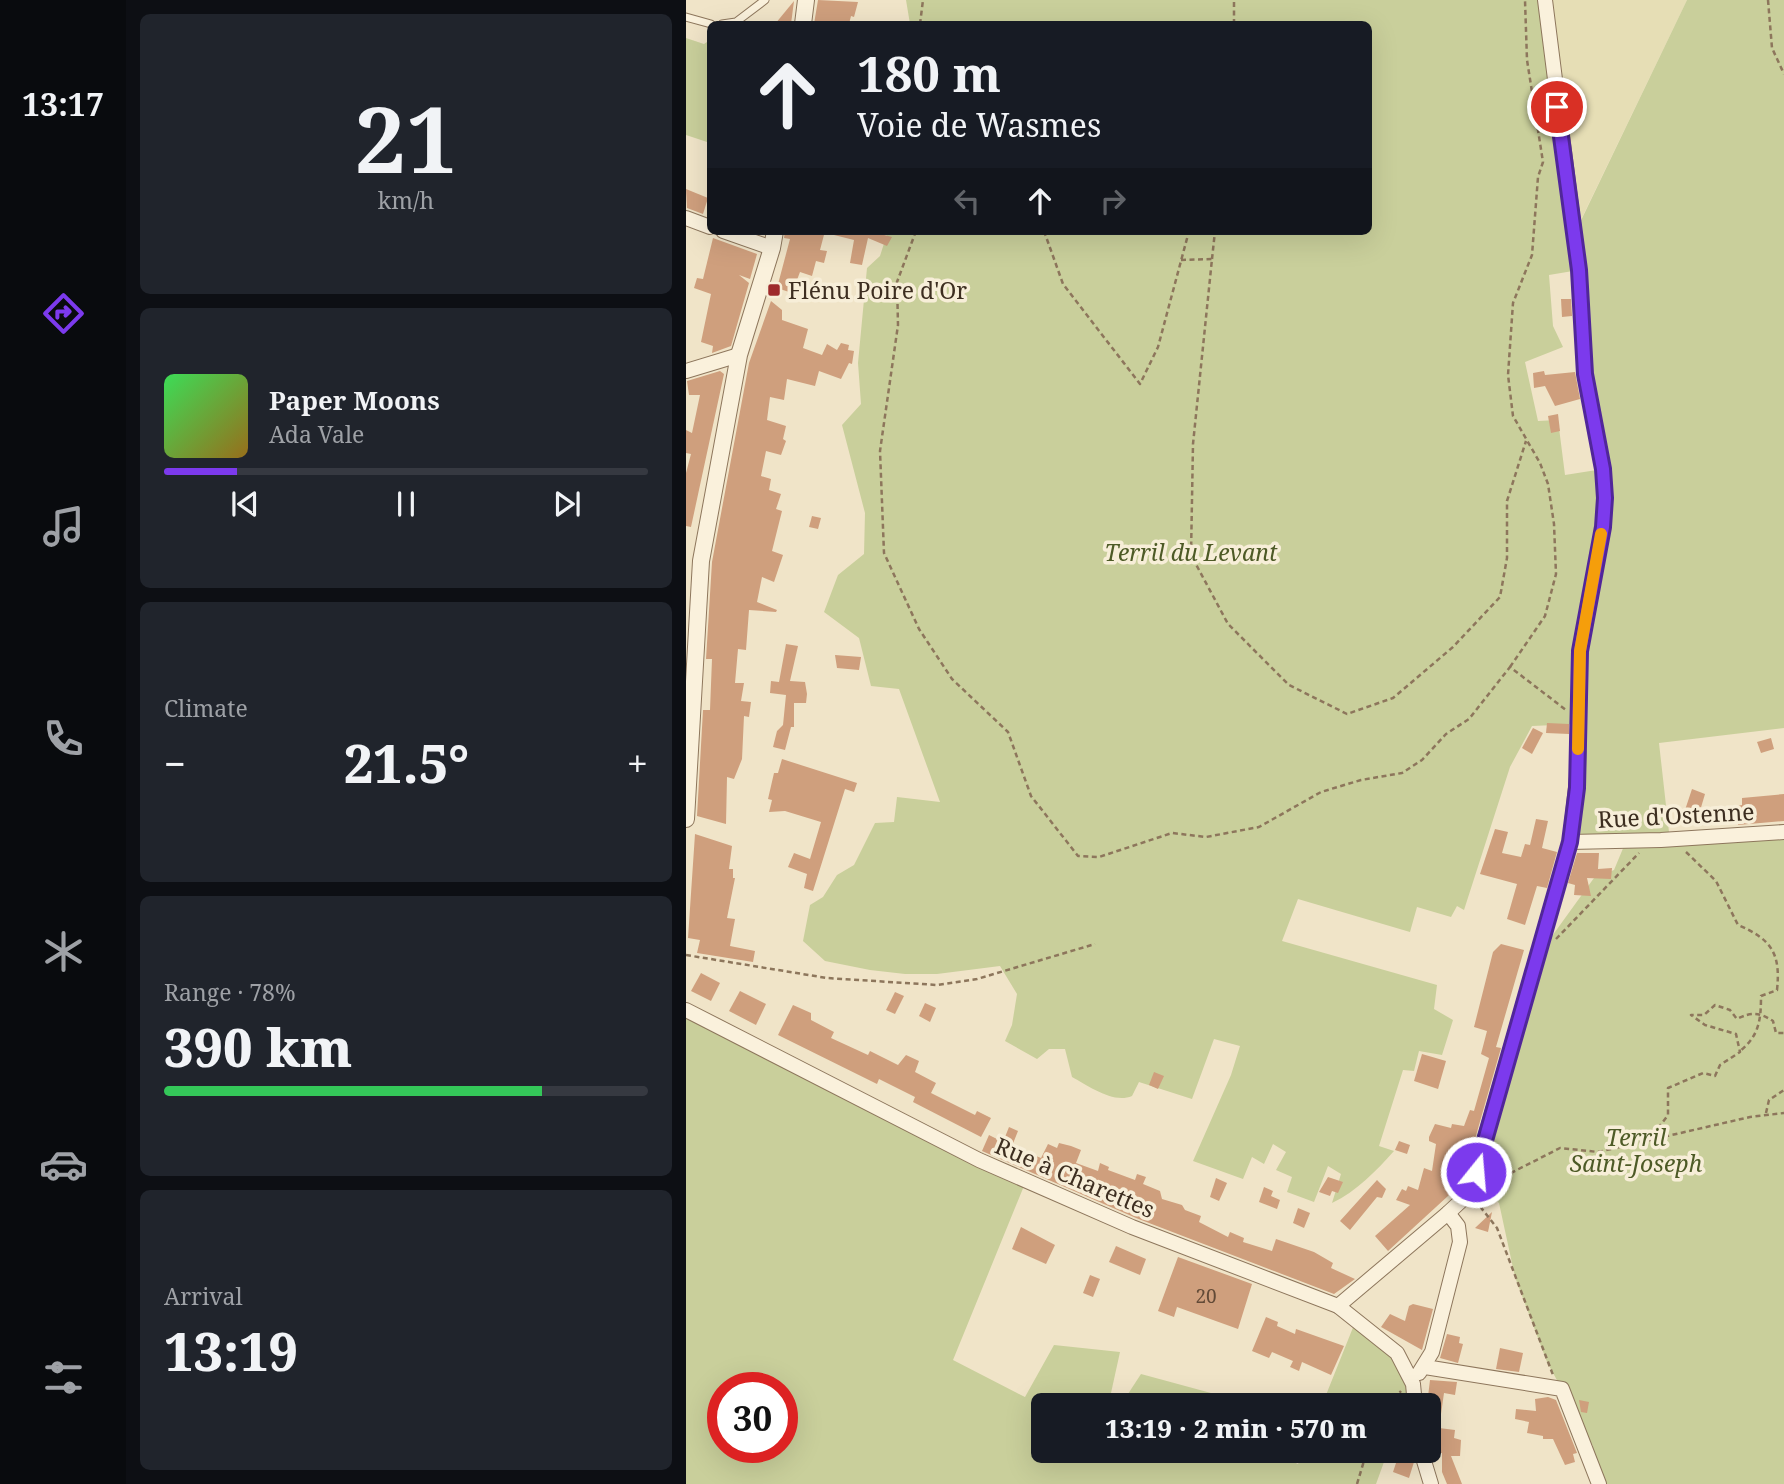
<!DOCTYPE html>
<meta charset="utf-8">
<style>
body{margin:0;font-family:"Noto Serif",serif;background:#20242c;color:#f1f3f6;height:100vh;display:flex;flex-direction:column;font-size:26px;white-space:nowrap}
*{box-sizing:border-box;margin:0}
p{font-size:23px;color:#9ea1a6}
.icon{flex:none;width:38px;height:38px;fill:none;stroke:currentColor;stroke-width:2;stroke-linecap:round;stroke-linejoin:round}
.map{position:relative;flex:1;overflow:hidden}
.side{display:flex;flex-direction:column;gap:14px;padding:14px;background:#0d0f14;width:560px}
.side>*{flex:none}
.hud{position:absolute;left:21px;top:21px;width:665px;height:214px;border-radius:10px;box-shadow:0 7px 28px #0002;background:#171b24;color:#f1f3f6;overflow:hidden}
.speed{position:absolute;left:21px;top:1372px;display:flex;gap:14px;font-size:35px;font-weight:700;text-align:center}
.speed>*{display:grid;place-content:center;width:91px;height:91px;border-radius:50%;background:#171b24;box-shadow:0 7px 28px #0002;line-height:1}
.speed .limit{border:10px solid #d22;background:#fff;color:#111}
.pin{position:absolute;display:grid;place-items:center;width:60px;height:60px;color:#fff;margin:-30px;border:4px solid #fff;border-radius:50%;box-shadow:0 2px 7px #0007}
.me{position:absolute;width:77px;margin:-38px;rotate:17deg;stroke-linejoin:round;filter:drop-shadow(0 0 5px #0008)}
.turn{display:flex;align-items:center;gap:24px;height:147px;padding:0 35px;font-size:32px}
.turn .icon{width:91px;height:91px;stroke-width:2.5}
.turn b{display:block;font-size:49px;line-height:60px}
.lanes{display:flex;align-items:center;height:66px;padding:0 35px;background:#0003;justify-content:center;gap:35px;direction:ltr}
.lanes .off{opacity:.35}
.big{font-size:52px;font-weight:800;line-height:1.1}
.side .tile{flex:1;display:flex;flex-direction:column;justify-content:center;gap:10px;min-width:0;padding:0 24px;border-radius:10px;background:#20242c}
.side .dial{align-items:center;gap:0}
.dial b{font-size:91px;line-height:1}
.song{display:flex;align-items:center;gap:21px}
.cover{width:84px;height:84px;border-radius:10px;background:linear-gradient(135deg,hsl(130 70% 55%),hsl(40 70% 35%))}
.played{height:7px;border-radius:4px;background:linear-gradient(90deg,#7c3aed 15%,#363941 15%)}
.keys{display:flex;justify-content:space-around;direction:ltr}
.heat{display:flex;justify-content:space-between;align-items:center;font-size:38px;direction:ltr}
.charge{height:10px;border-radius:5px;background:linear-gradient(90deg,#34c759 78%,#363941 0)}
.trip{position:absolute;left:345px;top:1393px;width:410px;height:70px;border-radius:10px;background:#171b24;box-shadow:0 7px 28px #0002;font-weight:800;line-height:70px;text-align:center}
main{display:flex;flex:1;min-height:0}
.dock{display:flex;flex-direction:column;width:126px;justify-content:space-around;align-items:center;background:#090b0e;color:#9ea1a6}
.dock .icon{width:49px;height:49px}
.dock .active{color:#7c3aed}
.dock b{font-size:32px;color:#f1f3f6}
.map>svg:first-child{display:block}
.farmland{fill:#e6deb5}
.green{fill:#c9cf9b;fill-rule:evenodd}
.building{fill:#cf9f7d}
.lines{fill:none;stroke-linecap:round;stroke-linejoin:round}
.service-casing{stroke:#8d765c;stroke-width:9}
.minor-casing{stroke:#8d765c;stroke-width:16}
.tertiary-casing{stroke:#8d765c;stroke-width:18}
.path{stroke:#8d765c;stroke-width:2.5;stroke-dasharray:5 3.5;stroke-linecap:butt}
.service{stroke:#faf1dc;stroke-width:7}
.minor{stroke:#faf1dc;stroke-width:14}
.tertiary{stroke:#faf1dc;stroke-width:16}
.route-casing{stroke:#51269a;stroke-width:18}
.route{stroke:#7c3aed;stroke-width:12}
.slow{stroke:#f59e0b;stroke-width:12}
.poi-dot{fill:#9e2a2b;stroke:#f7eed8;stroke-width:2.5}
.labels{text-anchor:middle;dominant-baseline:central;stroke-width:7;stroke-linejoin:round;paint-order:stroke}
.number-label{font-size:19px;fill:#624a37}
.poi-label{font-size:23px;fill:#3d2e20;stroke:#f7eed8;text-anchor:start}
.park-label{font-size:23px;font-style:italic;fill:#4d5a26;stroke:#f7eed8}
.street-label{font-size:23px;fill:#3d2e20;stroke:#f7eed8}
</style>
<main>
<nav class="dock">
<b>13:17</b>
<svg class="icon active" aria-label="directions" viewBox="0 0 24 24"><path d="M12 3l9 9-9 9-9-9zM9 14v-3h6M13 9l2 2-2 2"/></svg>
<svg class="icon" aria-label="music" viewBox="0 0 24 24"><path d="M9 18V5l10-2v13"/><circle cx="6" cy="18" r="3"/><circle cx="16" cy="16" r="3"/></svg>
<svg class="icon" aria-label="phone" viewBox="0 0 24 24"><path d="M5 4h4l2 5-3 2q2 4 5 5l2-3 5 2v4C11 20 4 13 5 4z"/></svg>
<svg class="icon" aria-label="climate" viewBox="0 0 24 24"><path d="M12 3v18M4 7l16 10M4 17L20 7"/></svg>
<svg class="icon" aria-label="car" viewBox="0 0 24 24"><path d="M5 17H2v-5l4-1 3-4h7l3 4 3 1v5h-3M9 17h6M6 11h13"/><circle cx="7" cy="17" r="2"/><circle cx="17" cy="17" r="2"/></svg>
<svg class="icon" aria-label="filters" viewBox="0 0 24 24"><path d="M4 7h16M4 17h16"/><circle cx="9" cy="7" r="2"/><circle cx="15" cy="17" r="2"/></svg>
</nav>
<section class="side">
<div class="tile dial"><b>21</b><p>km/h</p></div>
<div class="tile">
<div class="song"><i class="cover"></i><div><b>Paper Moons</b><p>Ada Vale</p></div></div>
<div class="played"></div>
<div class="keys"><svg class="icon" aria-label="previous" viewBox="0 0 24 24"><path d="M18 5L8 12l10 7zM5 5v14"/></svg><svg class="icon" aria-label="pause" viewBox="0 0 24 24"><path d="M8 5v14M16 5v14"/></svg><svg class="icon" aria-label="next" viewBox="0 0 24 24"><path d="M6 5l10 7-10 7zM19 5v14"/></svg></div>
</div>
<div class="tile"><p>Climate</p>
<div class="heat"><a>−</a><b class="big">21.5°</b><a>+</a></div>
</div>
<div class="tile"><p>Range · 78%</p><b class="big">390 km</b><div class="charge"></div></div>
<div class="tile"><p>Arrival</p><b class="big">13:19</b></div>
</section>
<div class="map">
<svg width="1098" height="1484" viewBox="0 0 1098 1484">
<rect width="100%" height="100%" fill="#f0e4c8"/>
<polygon class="farmland" points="855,0 1001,0 888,234"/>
<g class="green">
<path d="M220,0H855L889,233L1001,0H1098V728L973,743L984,841L1098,832V1484H913L904,1461L907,1446L861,1362L829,1277L813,1203L787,1180L848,961L908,878L928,870L938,846L884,842L892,724L846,726L824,767L778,910L771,906L765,917L731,907L724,932L612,899L596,941L751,985L748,1009L767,1020L756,1055L733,1051L728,1071L717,1070L693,1146L708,1151C690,1171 671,1191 646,1203L655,1174L642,1166L628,1202L601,1192L606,1177L590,1170L600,1152L587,1144L578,1164L566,1157L557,1179L507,1161L545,1075L554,1046L528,1039L506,1099L453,1082L446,1096C427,1104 403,1086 386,1077L379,1049H363L351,1059L319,1041L326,1025L331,994L314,966L251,974H219L184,970L139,961L117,941L124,905L137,897L151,875L168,865L189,823L208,822L211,797L254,802L213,689L185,686L173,638L138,612L152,575L178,554L179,513L156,425L175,404L172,363L181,268L194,256L202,231H682V24H224ZM893,270L917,469L879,475L872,420L852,421L839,362L877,347L867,326L863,275Z"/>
<polygon points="0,38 18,44 24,40 24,143 0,135"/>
<path d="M0,1009L340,1181L267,1360L339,1397L368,1345L434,1352L425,1393L440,1397L455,1374L525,1393L536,1405H357V1451H583L612,1464L618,1451H702L690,1484H0ZM37,1388H96V1447H37Z"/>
<polygon points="670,1320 685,1330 727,1384 719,1405 636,1405"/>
</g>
<g class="building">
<polygon points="132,0 172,2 168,17 165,16 163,24 128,24"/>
<polygon points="108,1 105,24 89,24"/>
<polygon points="0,189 22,198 17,214 1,208"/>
<polygon points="99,231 139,231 134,250 141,251 138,263 130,261 126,276 114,272 106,293 91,288 104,239 98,238"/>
<polygon points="149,231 183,231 206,237 201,246 182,238 176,265 164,263 168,240 148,235"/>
<polygon points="27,238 71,254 64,279 53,275 63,283 45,346 26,353 27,346 15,342 25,294 8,288 11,278 17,279"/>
<polygon points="875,299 885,299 886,316 876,317"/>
<polygon points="85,301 96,310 96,320 122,329 117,348 136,355 141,344 151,350 155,343 163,345 162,350 168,351 166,364 163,363 155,379 133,371 129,386 101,379 98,400 84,397 81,420 100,426 97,439 100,441 95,455 80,451 75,476 85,479 83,490 95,494 90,509 96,511 86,551 97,555 88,582 76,577 71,602 91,610 90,612 63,610 60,650 52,649 49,683 58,683 55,701 65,702 63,717 58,716 56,759 48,779 41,777 40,824 11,816 17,710 24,710 26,659 20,659 26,562 63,363"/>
<polygon points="34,371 38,374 5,527 0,526 0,473 5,454 0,453 0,430 6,433 14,395 3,395 1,381"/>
<polygon points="858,371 859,375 889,372 894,399 869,406 859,386 848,388 847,373"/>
<polygon points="872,414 874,431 865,433 862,416"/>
<polygon points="126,516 135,518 132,529 123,527"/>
<polygon points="100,644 112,646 104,681 119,682 121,694 120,703 108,703 108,727 105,727 99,750 87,747 91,731 97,725 100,695 84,693 85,681 93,682"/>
<polygon points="149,655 175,657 173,670 151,668"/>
<polygon points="861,723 883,724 883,734 860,733"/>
<polygon points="847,728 857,733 846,754 836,748"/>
<polygon points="1085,738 1088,749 1075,753 1071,742"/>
<polygon points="96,759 171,783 168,792 159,789 127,891 118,888 121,874 102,867 108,853 124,859 135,822 99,811 83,812 86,800 82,799 88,773 92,773"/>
<polygon points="1006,789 1019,794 1011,821 997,816"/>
<polygon points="1098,794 1098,821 1052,825 1051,806 1056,805 1056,798"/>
<polygon points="850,819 862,821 856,848 871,852 861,888 851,886 839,925 821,919 831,884 794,874 809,829 822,832 816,853 835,857 839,844 844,845"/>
<polygon points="9,834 46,846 43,869 47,869 47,878 49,878 41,918 49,919 44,946 69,951 67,962 11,953 14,940 2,938"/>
<polygon points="891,853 913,853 912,869 926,868 925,879 901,878 905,896 888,895 889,885 882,883"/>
<polygon points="815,944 838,950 810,1047 815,1048 779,1174 762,1196 702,1251 689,1236 724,1205 710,1200 716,1189 720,1191 722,1186 732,1190 738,1168 746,1171 750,1144 743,1141 743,1137 749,1124 765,1128 766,1124 778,1126 784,1110 788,1111 803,1058 795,1054 801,1031 788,1027 807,952"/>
<polygon points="15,973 34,983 25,1001 5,991"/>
<polygon points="54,991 80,1004 70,1025 43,1011"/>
<polygon points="209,992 218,996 209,1014 200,1010"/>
<polygon points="239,1003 250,1008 244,1022 233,1016"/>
<polygon points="107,1005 125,1013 125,1020 148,1032 145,1038 182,1055 184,1051 212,1065 220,1055 233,1061 229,1072 250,1083 245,1093 289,1115 291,1111 305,1118 295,1137 227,1102 229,1097 193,1079 191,1084 92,1035"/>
<polygon points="736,1054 760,1061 752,1089 728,1081"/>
<polygon points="468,1072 478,1076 472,1089 463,1085"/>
<polygon points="323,1127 332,1131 326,1146 355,1158 362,1144 371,1148 373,1143 385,1146 395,1150 390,1163 412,1171 414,1163 423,1167 422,1170 449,1180 451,1174 460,1177 457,1184 474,1191 476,1199 496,1205 499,1210 515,1216 513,1222 542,1237 544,1232 558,1238 557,1242 586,1251 590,1239 628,1252 647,1263 645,1268 669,1279 648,1294 450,1218 296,1151 303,1135 317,1142"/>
<polygon points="713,1141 724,1145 721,1154 709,1150"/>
<polygon points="642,1177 657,1182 652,1193 646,1191 644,1196 633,1192"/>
<polygon points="530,1178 541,1183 533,1201 524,1197"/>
<polygon points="691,1180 700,1189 696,1198 691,1197 664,1230 654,1221"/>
<polygon points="578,1187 587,1191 585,1196 594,1200 591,1209 573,1202"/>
<polygon points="612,1208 624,1213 618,1228 607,1223"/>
<polygon points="806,1212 802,1232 789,1228"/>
<polygon points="335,1227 369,1245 360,1264 326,1249"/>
<polygon points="430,1246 460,1259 454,1275 423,1262"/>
<polygon points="492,1257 566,1284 552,1329 491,1307 488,1317 472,1311"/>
<polygon points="404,1275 414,1279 407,1297 397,1293"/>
<polygon points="727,1304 747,1309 736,1350 695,1327 704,1314 719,1321 723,1306"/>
<polygon points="580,1317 592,1322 591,1326 609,1334 610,1329 658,1346 645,1375 616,1362 613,1371 604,1367 607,1361 586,1352 583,1358 566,1351"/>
<polygon points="761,1334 774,1337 773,1343 777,1344 772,1363 754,1358"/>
<polygon points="814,1348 837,1353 833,1372 810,1369"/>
<polygon points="744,1380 771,1382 769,1395 758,1393 753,1428 769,1430 768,1438 775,1440 774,1456 765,1456 776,1484 761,1484 756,1472 756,1453 746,1454 742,1444 741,1405"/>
<polygon points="862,1397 870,1400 891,1453 887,1454 889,1462 879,1465 867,1439 857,1439 857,1436 841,1433 843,1422 829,1419 830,1409 850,1411 849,1399"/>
<polygon points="893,1400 903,1402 901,1413 895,1412"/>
<polygon points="714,1451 726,1451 728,1462 723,1478 707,1472"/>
</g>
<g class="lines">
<defs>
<g id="service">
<polyline points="0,17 25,24"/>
<polyline points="36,24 50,22 79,0"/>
</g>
<g id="minor">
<polyline points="0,218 24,227"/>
<polyline points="37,231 86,248"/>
<polyline points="0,371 53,355"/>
<polyline points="884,842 975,840 1098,832"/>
<polyline points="0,1010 293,1160 446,1227 652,1306 711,1353 727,1384 729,1405"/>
<polyline points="652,1306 762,1213 776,1200 787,1180 884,842 892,768 894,651 917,527 919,498 917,469 899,374 893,270 859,0"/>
<polyline points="739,1367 876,1389 913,1484"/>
<polyline points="733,1373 746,1352 774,1242 772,1226 762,1213"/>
<polyline points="735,1451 745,1484"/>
</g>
<g id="tertiary">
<polyline points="117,24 120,0"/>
<polyline points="0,819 15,561 53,355 86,248 89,231"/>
</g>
</defs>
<use href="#service" class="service-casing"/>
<use href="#minor" class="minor-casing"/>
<use href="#tertiary" class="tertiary-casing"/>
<g class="path">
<polyline points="1082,0 1086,48 1098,74"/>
<polyline points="234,24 237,0"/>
<polyline points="548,24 548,0"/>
<polyline points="230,231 211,282 212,325 194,451 198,553 233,629 266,679 322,732 345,796 392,856 413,857 486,833 520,837 573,827 635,792 675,780 716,773 736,760 760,734 783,719 824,667 880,710"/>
<polyline points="358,231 377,284 454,384 472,347 503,231"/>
<polyline points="526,259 529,231"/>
<polyline points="495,260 526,259 507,444 505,555 542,624 603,685 661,714 707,698 767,647 814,597 821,558 821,501 840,441"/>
<polyline points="824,667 859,616 870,574 868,524 862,484 854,463 827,416 822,375 827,303 846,255 852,177 857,162 841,60 839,0"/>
<path d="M1000,852L1030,881L1052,925C1085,939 1095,953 1091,990L1075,996C1075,1020 1073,1036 1054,1051"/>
<polyline points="870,939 953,853"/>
<polyline points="0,955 141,978 251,985 291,979 409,944"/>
<polyline points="1080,1113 1083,1100 1098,1090"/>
<path d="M973,1137V1127L982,1115V1088L1017,1073L1029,1076L1034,1065L1054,1052L1050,1034L1019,1025L1005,1015H1018L1029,1005L1044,1010L1051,1019C1065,1012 1073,1012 1087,1021L1090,1033H1098"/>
<polyline points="800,1174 819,1176 874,1148 912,1152 1064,1117 1098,1113"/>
<polyline points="789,1200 811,1228 867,1375"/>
<polyline points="702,1405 715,1391"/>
<polyline points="671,1484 681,1451"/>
</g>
<use href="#service" class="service"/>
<use href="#minor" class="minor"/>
<use href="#tertiary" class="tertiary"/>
</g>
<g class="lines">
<defs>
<polyline id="route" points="790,1172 884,842 891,788 894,651 917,527 919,498 917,469 899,374 893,270 871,107"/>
</defs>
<use href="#route" class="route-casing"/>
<use href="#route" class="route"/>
<polyline class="slow" points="892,749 894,651 915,534"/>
</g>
<rect class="poi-dot" x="81" y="283" width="14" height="14" rx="3.5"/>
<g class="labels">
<g class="number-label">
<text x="520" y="1296">20</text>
</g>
<g class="poi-label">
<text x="102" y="290">Flénu Poire d'Or</text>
</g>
<g class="park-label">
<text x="505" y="552">Terril du Levant</text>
<text x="950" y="1137">Terril<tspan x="950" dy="26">Saint-Joseph</tspan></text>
</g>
<g class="street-label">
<text transform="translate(990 815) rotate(-3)">Rue d'Ostenne</text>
<text transform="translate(389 1177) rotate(23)">Rue à Charettes</text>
</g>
</g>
</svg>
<div class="speed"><div class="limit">30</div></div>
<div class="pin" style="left:871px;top:107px;background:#d93025"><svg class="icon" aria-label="arrive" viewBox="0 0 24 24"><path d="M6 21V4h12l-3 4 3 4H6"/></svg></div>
<svg class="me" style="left:790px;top:1172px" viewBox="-20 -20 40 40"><circle r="17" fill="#7c3aed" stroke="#fff" stroke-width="3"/><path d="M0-11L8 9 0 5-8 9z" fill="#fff"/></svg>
<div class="trip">13:19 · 2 min · 570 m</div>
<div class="hud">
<div class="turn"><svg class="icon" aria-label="ahead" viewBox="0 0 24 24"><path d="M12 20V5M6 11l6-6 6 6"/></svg><div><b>180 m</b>Voie de Wasmes</div></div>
<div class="lanes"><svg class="icon off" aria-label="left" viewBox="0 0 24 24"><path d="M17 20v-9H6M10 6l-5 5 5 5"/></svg><svg class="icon" aria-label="ahead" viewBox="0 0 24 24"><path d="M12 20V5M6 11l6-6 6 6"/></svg><svg class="icon off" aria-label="right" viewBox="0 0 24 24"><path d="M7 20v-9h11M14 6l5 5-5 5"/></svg></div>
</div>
</div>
</main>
